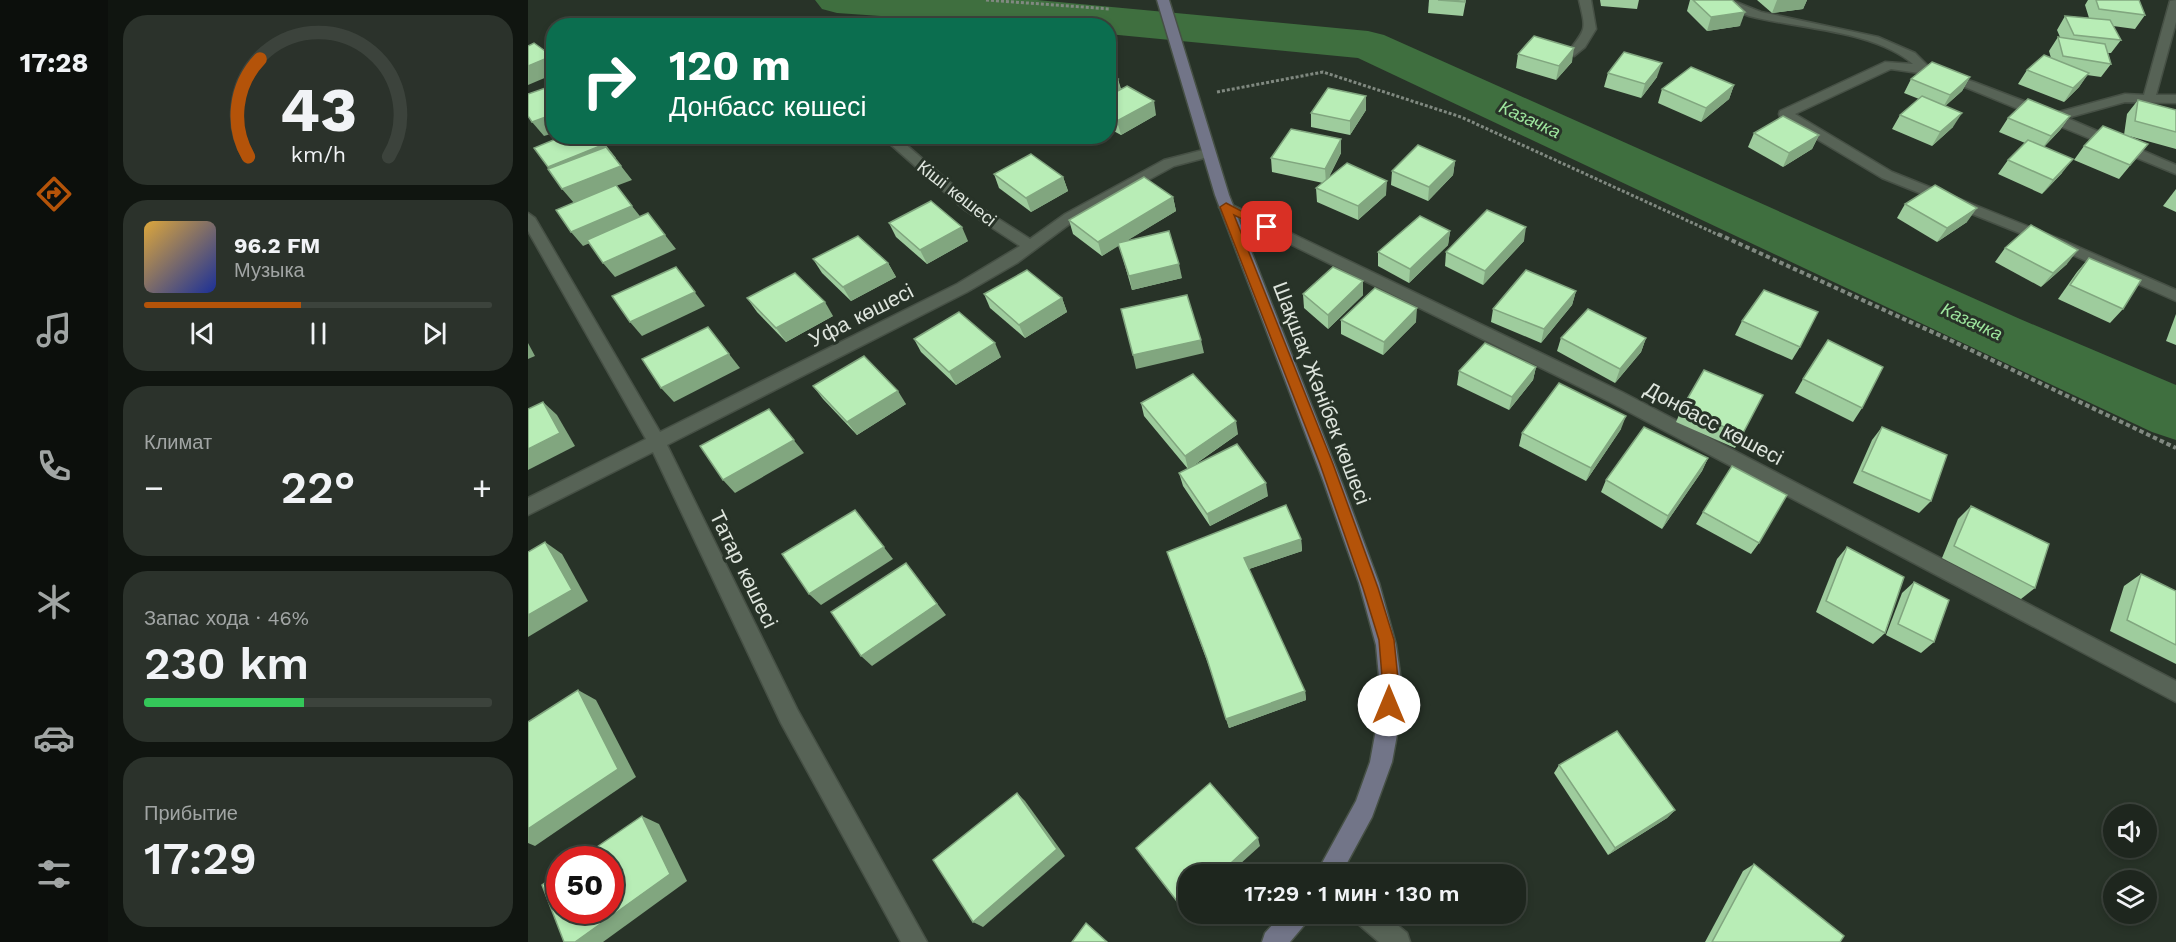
<!DOCTYPE html>
<html lang="ru">
<meta charset="utf-8">
<style>
body{margin:0;font-family:"Work Sans",sans-serif;background:#2b322b;color:#f1f3f6;height:100vh;display:flex;flex-direction:column;font-size:22px;white-space:nowrap}
*{box-sizing:border-box;margin:0}
p{font-size:20px;color:#a1a5a4}
.icon{flex:none;width:33px;height:33px;fill:none;stroke:currentColor;stroke-width:2;stroke-linecap:round;stroke-linejoin:round}
.map{position:relative;flex:1;overflow:hidden}
.panel{display:flex;flex-direction:column;gap:15px;padding:15px;background:#101510;width:420px}
.panel>*{flex:none}
.top-card{position:absolute;left:18px;top:18px;width:570px;height:126px;border-radius:24px;box-shadow:0 3px 9px #0003,0 0 0 2px #3c433c;background:#0b6e4f;color:#fff;overflow:hidden}
.controls{position:absolute;left:1575px;top:804px;display:grid;gap:12px}
.controls a{display:grid;place-items:center;width:54px;height:54px;border-radius:50%;background:#1e261e;box-shadow:0 3px 9px #0003,0 0 0 2px #3c433c;font-size:30px}
.speed{position:absolute;left:18px;top:846px;display:flex;gap:12px;font-size:30px;font-weight:700;text-align:center}
.speed>*{display:grid;place-content:center;width:78px;height:78px;border-radius:50%;background:#1e261e;box-shadow:0 3px 9px #0003,0 0 0 2px #3c433c;line-height:1}
.speed .limit{border:9px solid #d22;background:#fff;color:#111}
.pin{position:absolute;display:grid;place-items:center;width:51px;height:51px;color:#fff;margin:-26px;border-radius:12px;box-shadow:0 3px 9px #0006}
.me{position:absolute;width:66px;margin:-33px;rotate:0deg;stroke-linejoin:round;filter:drop-shadow(0 0 4px #0008)}
.turn{display:flex;align-items:center;gap:21px;height:126px;padding:0 24px;font-size:27px}
.turn .icon{width:78px;height:78px;stroke-width:2.5}
.turn b{display:block;font-size:42px;line-height:51px}
.big{font-size:45px;font-weight:600;line-height:1.1}
.panel .card{flex:1;display:flex;flex-direction:column;justify-content:center;gap:9px;min-width:0;padding:0 21px;border-radius:24px;background:#2b322b}
.panel .dial{align-items:center;gap:0}
.dial svg{height:156px;overflow:visible;fill:none;stroke:#3c433c;stroke-width:7;stroke-linecap:round;text-anchor:middle}
.dial text{fill:#f1f3f6;stroke:none}
.song{display:flex;align-items:center;gap:18px}
.cover{width:72px;height:72px;border-radius:9px;background:linear-gradient(135deg,hsl(40 70% 55%),hsl(230 70% 35%))}
.played{height:6px;border-radius:3px;background:linear-gradient(90deg,#b45309 45%,#3c433c 45%)}
.keys{display:flex;justify-content:space-around;direction:ltr}
.heat{display:flex;justify-content:space-between;align-items:center;font-size:33px;direction:ltr}
.charge{height:9px;border-radius:4px;background:linear-gradient(90deg,#34c759 46%,#3c433c 0)}
.trip{position:absolute;left:650px;top:864px;width:348px;height:60px;border-radius:24px;background:#1e261e;box-shadow:0 3px 9px #0003,0 0 0 2px #3c433c;font-weight:600;line-height:60px;text-align:center}
main{display:flex;flex:1;min-height:0}
.menu{display:flex;flex-direction:column;width:108px;justify-content:space-around;align-items:center;background:#0c0f0c;color:#a1a5a4}
.menu .icon{width:42px;height:42px}
.menu .on{color:#b45309}
.menu b{font-size:27px;color:#f1f3f6}
.map>svg:first-child{display:block}
.lines{fill:none;stroke-linecap:round;stroke-linejoin:round}
.river{fill:#3f6f3f;fill-rule:evenodd}
.street-casing{stroke:#465045;stroke-width:3}
.secondary-casing{stroke:#465045;stroke-width:3}
.path-far1{stroke:#808980;stroke-width:3;stroke-dasharray:3 2;stroke-linecap:butt}
.path{stroke:#808980;stroke-width:4;stroke-dasharray:4.5 3;stroke-linecap:butt}
.street{fill:#576356;fill-rule:evenodd}
.secondary{fill:#727588;fill-rule:evenodd}
.wall{fill:#9ecc9d}
.shaded-wall{fill:#81a67f}
.building{fill:#b8edb6;stroke:#81a67f;stroke-width:1.5}
.route{fill:#b45309;stroke:#753606;stroke-width:1.5}
.labels{text-anchor:middle;dominant-baseline:central;stroke-width:6;stroke-linejoin:round;paint-order:stroke}
.far-water-label{font-size:18px;font-style:italic;fill:#9de59d;stroke:#283328}
.far-street-label{font-size:18px;fill:#dee5dd;stroke:#283328}
.street-label{font-size:21px;fill:#dee5dd;stroke:#283328}
</style>
<main>
<nav class="menu">
<b>17:28</b>
<svg class="icon on" aria-label="directions" viewBox="0 0 24 24"><path d="M12 3l9 9-9 9-9-9zM9 14v-3h6M13 9l2 2-2 2"/></svg>
<svg class="icon" aria-label="music" viewBox="0 0 24 24"><path d="M9 18V5l10-2v13"/><circle cx="6" cy="18" r="3"/><circle cx="16" cy="16" r="3"/></svg>
<svg class="icon" aria-label="phone" viewBox="0 0 24 24"><path d="M5 4h4l2 5-3 2q2 4 5 5l2-3 5 2v4C11 20 4 13 5 4z"/></svg>
<svg class="icon" aria-label="climate" viewBox="0 0 24 24"><path d="M12 3v18M4 7l16 10M4 17L20 7"/></svg>
<svg class="icon" aria-label="car" viewBox="0 0 24 24"><path d="M5 17H2v-5l4-1 3-4h7l3 4 3 1v5h-3M9 17h6M6 11h13"/><circle cx="7" cy="17" r="2"/><circle cx="17" cy="17" r="2"/></svg>
<svg class="icon" aria-label="filters" viewBox="0 0 24 24"><path d="M4 7h16M4 17h16"/><circle cx="9" cy="7" r="2"/><circle cx="15" cy="17" r="2"/></svg>
</nav>
<section class="panel">
<div class="card dial"><svg viewBox="0 0 100 80">
<path d="M14 69A42 42 0 1 1 86 69"/>
<path d="M14 69A42 42 0 0 1 20 19" stroke="#b45309"/>
<text x="50" y="56" font-size="32" font-weight="700">43</text>
<text x="50" y="72" font-size="11">km/h</text>
</svg></div>
<div class="card">
<div class="song"><i class="cover"></i><div><b>96.2 FM</b><p>Музыка</p></div></div>
<div class="played"></div>
<div class="keys"><svg class="icon" aria-label="previous" viewBox="0 0 24 24"><path d="M18 5L8 12l10 7zM5 5v14"/></svg><svg class="icon" aria-label="pause" viewBox="0 0 24 24"><path d="M8 5v14M16 5v14"/></svg><svg class="icon" aria-label="next" viewBox="0 0 24 24"><path d="M6 5l10 7-10 7zM19 5v14"/></svg></div>
</div>
<div class="card"><p>Климат</p>
<div class="heat"><a>−</a><b class="big">22°</b><a>+</a></div>
</div>
<div class="card"><p>Запас хода · 46%</p><b class="big">230 km</b><div class="charge"></div></div>
<div class="card"><p>Прибытие</p><b class="big">17:29</b></div>
</section>
<div class="map">
<svg width="1648" height="942" viewBox="0 0 1648 942">
<rect width="100%" height="100%" fill="#283328"/>
<g class="lines">
<polygon class="river" points="287,0 509,0 840,31 856,35 1492,319 1648,385 1648,440 1624,432 830,58 580,34 580,26 496,26 309,13 294,9"/>
<defs>
<g id="street">
<path d="M1051,0H1063L1068,29L1057,47L1046,56L1040,52C1059,28 1058,30 1051,0Z"/>
<path d="M1190,0H1203L1233,12L1350,37L1387,53L1402,68L1446,82L1527,113L1597,94L1616,95L1642,1L1648,0V22L1628,95H1648V103L1597,102L1539,118L1648,165V174L1437,87L1398,74L1363,69L1267,114L1364,172L1539,242L1648,290V301L1529,248L1354,178L1252,117L1251,114L1252,111L1357,62L1385,64C1345,30 1271,29 1221,16L1203,9Z"/>
<polygon points="353,136 368,136 447,204 502,239 537,214 636,160 679,149 686,153 684,156 646,166 547,220 489,263 439,292 139,445 269,709 399,942 373,942 253,723 125,452 0,515 0,498 118,439 0,231 0,213 7,218 132,432 429,284 492,246 437,210"/>
<polygon points="698,202 1094,392 1648,681 1648,702 1082,402 693,210 691,207 693,204"/>
<polygon points="826,914 856,914 879,933 882,942 851,942 829,923"/>
</g>
<g id="secondary">
<polygon points="629,0 641,0 701,195 814,483 851,583 868,645 874,688 873,713 864,762 844,817 813,874 788,874 828,801 842,762 851,713 852,688 848,645 831,583 796,483 687,195"/>
<polygon points="754,914 781,914 778,923 762,942 734,942 737,933"/>
</g>
</defs>
<use href="#street" class="street-casing"/>
<use href="#secondary" class="secondary-casing"/>
<g class="path-far1">
<polyline points="458,0 582,9"/>
<polyline points="689,92 795,72 933,117 1193,236"/>
</g>
<polyline class="path" points="1190,234 1424,341 1648,448"/>
<use href="#street" class="street"/>
<use href="#secondary" class="secondary"/>
</g>
<g class="wall">
<polygon points="901,0 938,0 935,16 900,13"/>
<polygon points="1072,0 1111,0 1109,9 1073,6"/>
<polygon points="1162,0 1204,0 1212,26 1179,31 1159,11"/>
<polygon points="1229,0 1279,0 1275,9 1244,13"/>
<polygon points="1560,0 1611,0 1617,15 1607,29 1585,26 1593,40 1583,53 1580,53 1583,64 1573,77 1559,75 1551,87 1536,102 1490,84 1499,70 1523,58 1521,51 1530,37 1532,37 1529,30 1537,16 1561,18 1557,5"/>
<polygon points="990,54 1044,62 1028,80 988,68"/>
<polygon points="1080,73 1129,77 1113,98 1076,87"/>
<polygon points="580,74 590,79 593,89 628,115 593,135 580,128"/>
<polygon points="1442,77 1434,91 1417,106 1425,127 1404,146 1364,129 1372,115 1391,99 1376,93 1383,79"/>
<polygon points="1206,85 1201,99 1173,122 1130,103 1134,89"/>
<polygon points="838,96 838,110 822,135 783,127 783,113"/>
<polygon points="1610,100 1648,110 1648,149 1601,136 1620,144 1591,179 1546,160 1556,146 1596,135 1599,114"/>
<polygon points="1542,116 1532,130 1516,147 1534,173 1514,194 1470,174 1480,160 1497,143 1471,132 1480,118"/>
<polygon points="1226,133 1291,135 1284,149 1255,167 1220,147"/>
<polygon points="813,139 813,153 800,179 858,195 830,220 789,202 788,188 795,183 744,172 743,158"/>
<polygon points="927,161 925,175 900,201 863,185 864,171"/>
<polygon points="466,174 535,177 540,191 503,212 471,188"/>
<polygon points="1648,189 1648,212 1635,206"/>
<polygon points="645,197 648,211 598,241 654,278 604,290 591,245 574,256 545,234 541,220"/>
<polygon points="1377,204 1439,222 1409,242 1369,218"/>
<polygon points="361,223 440,241 399,264 368,237"/>
<polygon points="922,231 920,245 881,283 850,266 850,252"/>
<polygon points="996,241 955,285 917,266 918,252"/>
<polygon points="1477,248 1539,264 1513,287 1467,262"/>
<polygon points="1561,258 1595,309 1582,323 1530,299 1549,272"/>
<polygon points="285,259 360,263 368,277 323,301 294,273"/>
<polygon points="835,281 835,295 800,329 776,308 775,294"/>
<polygon points="1048,291 1044,305 1013,343 963,322 965,309"/>
<polygon points="456,294 534,298 539,312 497,338 462,308"/>
<polygon points="219,298 305,316 258,342 229,312"/>
<polygon points="1648,314 1648,345 1638,341"/>
<polygon points="813,320 888,322 855,355 813,334"/>
<polygon points="1214,321 1272,347 1264,360 1207,335"/>
<polygon points="1033,338 1118,338 1113,352 1087,383 1029,351"/>
<polygon points="386,339 473,357 428,385 393,352"/>
<polygon points="1008,367 1005,380 981,410 929,385 931,371"/>
<polygon points="1275,379 1334,408 1325,422 1267,393"/>
<polygon points="285,386 378,404 329,435 295,399"/>
<polygon points="613,403 710,434 662,468 740,496 682,526 655,486 651,473 660,469 616,416"/>
<polygon points="1154,408 1214,435 1207,448 1148,422"/>
<polygon points="1354,427 1403,501 1391,513 1325,483 1344,440"/>
<polygon points="1093,429 1058,481 991,446 994,433"/>
<polygon points="1180,458 1174,471 1134,529 1073,492 1078,480"/>
<polygon points="1443,506 1507,588 1493,599 1414,558 1430,519"/>
<polygon points="1175,512 1231,543 1223,554 1168,524"/>
<polygon points="773,539 774,551 721,569 777,691 778,700 701,728 682,669 639,552"/>
<polygon points="1319,547 1357,633 1345,644 1288,612 1309,559"/>
<polygon points="1613,574 1648,591 1648,664 1582,631 1596,586"/>
<polygon points="1386,582 1406,642 1393,653 1358,635 1374,593"/>
<polygon points="1031,765 1147,810 1139,818 1080,855 1026,773"/>
<polygon points="1226,864 1312,942 1177,942 1215,871"/>
</g>
<g class="shaded-wall">
<polygon points="1249,0 1279,0 1275,9 1244,13"/>
<polygon points="1217,12 1212,26 1179,31 1183,17"/>
<polygon points="1046,48 1044,62 1028,80 1031,66"/>
<polygon points="24,56 26,58 26,74 0,85 0,66"/>
<polygon points="1134,63 1129,77 1113,98 1117,84"/>
<polygon points="1561,73 1551,87 1536,102 1545,88"/>
<polygon points="1442,77 1434,91 1414,109 1422,95"/>
<polygon points="590,79 593,93 580,100 580,84"/>
<polygon points="1206,85 1201,99 1173,122 1178,108"/>
<polygon points="838,96 838,110 822,135 822,121"/>
<polygon points="626,101 628,115 593,135 589,121"/>
<polygon points="1434,113 1425,127 1404,146 1412,132"/>
<polygon points="26,114 26,133 16,136 4,122"/>
<polygon points="1542,116 1532,130 1513,150 1523,136"/>
<polygon points="1291,135 1284,149 1255,167 1261,153"/>
<polygon points="813,139 813,153 798,183 797,169"/>
<polygon points="77,144 88,158 31,181 20,167"/>
<polygon points="1545,159 1534,173 1514,194 1525,180"/>
<polygon points="927,161 925,175 900,201 901,187"/>
<polygon points="93,166 104,180 88,186 115,220 55,246 43,232 46,203 34,189"/>
<polygon points="535,177 540,191 503,212 498,198"/>
<polygon points="859,181 858,195 830,220 830,206"/>
<polygon points="645,197 648,211 574,256 570,242"/>
<polygon points="1449,208 1439,222 1409,242 1419,228"/>
<polygon points="434,227 440,241 399,264 392,250"/>
<polygon points="998,227 996,241 955,285 957,271"/>
<polygon points="922,231 920,245 881,283 882,269"/>
<polygon points="137,235 148,249 87,277 75,263"/>
<polygon points="1550,250 1539,264 1513,287 1525,273"/>
<polygon points="360,263 368,277 323,301 315,287"/>
<polygon points="651,264 654,278 604,290 601,276"/>
<polygon points="148,267 177,306 114,336 102,322"/>
<polygon points="835,281 835,295 800,329 800,315"/>
<polygon points="1048,291 1044,305 1013,343 1016,329"/>
<polygon points="534,298 539,312 497,338 491,325"/>
<polygon points="297,302 305,316 258,342 248,328"/>
<polygon points="889,308 888,322 855,355 856,342"/>
<polygon points="180,327 212,368 146,402 133,388"/>
<polygon points="1118,338 1113,352 1087,383 1092,369"/>
<polygon points="673,340 676,353 608,369 605,355"/>
<polygon points="0,343 7,356 0,359"/>
<polygon points="467,343 473,357 428,385 421,372"/>
<polygon points="1008,367 1005,380 981,410 984,397"/>
<polygon points="370,391 378,404 329,435 319,422"/>
<polygon points="15,402 29,415 47,446 0,470 0,449"/>
<polygon points="241,409 276,453 207,493 195,480"/>
<polygon points="1098,416 1093,429 1058,481 1063,468"/>
<polygon points="708,421 710,434 660,469 657,456"/>
<polygon points="1180,458 1174,471 1134,529 1140,516"/>
<polygon points="738,483 740,496 682,526 679,514"/>
<polygon points="327,510 365,559 293,605 281,594"/>
<polygon points="773,539 774,551 718,570 716,558"/>
<polygon points="17,542 34,554 60,601 0,637 0,615"/>
<polygon points="378,563 418,615 344,666 333,656"/>
<polygon points="50,690 68,700 108,777 7,846 0,843 0,829"/>
<polygon points="777,691 778,700 701,728 698,719"/>
<polygon points="489,793 497,801 537,856 455,927 445,922"/>
<polygon points="1147,810 1139,818 1080,855 1087,848"/>
<polygon points="114,816 131,824 159,881 75,942 47,942"/>
<polygon points="730,838 732,846 701,874 691,874"/>
<polygon points="660,904 660,914 659,914 655,909"/>
</g>
<g class="building">
<polygon points="910,0 937,0 937,2"/>
<polygon points="1165,0 1204,0 1217,12 1183,17"/>
<polygon points="1568,0 1611,0 1617,15 1571,9"/>
<polygon points="1537,16 1582,20 1593,40 1546,35"/>
<polygon points="1006,36 1046,48 1031,66 990,54"/>
<polygon points="1530,37 1577,44 1583,64 1535,56"/>
<polygon points="6,43 24,56 0,66 0,46"/>
<polygon points="1096,52 1134,63 1117,84 1080,73"/>
<polygon points="1516,55 1561,73 1545,88 1499,70"/>
<polygon points="1404,62 1442,77 1422,95 1383,79"/>
<polygon points="1163,67 1206,85 1178,108 1134,89"/>
<polygon points="580,74 590,79 580,84"/>
<polygon points="26,85 26,114 4,122 0,116 0,94"/>
<polygon points="599,86 626,101 589,121 580,116 580,96"/>
<polygon points="800,88 838,96 822,121 783,113"/>
<polygon points="1394,96 1434,113 1412,132 1372,115"/>
<polygon points="1500,99 1542,116 1523,136 1480,118"/>
<polygon points="1610,100 1648,110 1648,132 1607,121"/>
<polygon points="1255,116 1291,135 1261,153 1226,133"/>
<polygon points="1575,126 1620,144 1602,165 1556,146"/>
<polygon points="763,129 813,139 797,169 743,158"/>
<polygon points="35,136 71,136 77,144 20,167 6,148"/>
<polygon points="1500,140 1545,159 1525,180 1480,160"/>
<polygon points="890,145 927,161 901,187 864,171"/>
<polygon points="78,147 93,166 34,189 20,169"/>
<polygon points="503,154 535,177 498,198 466,174"/>
<polygon points="819,163 859,181 830,206 788,188"/>
<polygon points="616,177 645,197 570,242 541,220"/>
<polygon points="88,185 104,206 43,232 28,210"/>
<polygon points="1407,185 1449,208 1419,228 1377,204"/>
<polygon points="403,201 434,227 392,250 361,223"/>
<polygon points="959,210 998,227 957,271 918,252"/>
<polygon points="120,213 137,235 75,263 59,240"/>
<polygon points="892,216 922,231 882,269 850,252"/>
<polygon points="1503,225 1550,250 1525,273 1477,248"/>
<polygon points="641,231 651,264 601,276 590,243"/>
<polygon points="330,236 360,263 315,287 285,259"/>
<polygon points="1561,258 1613,280 1595,309 1542,285"/>
<polygon points="148,267 167,292 102,322 84,296"/>
<polygon points="805,267 835,281 800,315 775,294"/>
<polygon points="499,270 534,298 491,325 456,294"/>
<polygon points="998,270 1048,291 1016,329 965,309"/>
<polygon points="267,273 297,302 248,328 219,298"/>
<polygon points="847,288 889,308 856,342 813,320"/>
<polygon points="1236,290 1290,312 1272,347 1214,321"/>
<polygon points="659,295 673,340 605,355 593,309"/>
<polygon points="1060,309 1118,338 1092,369 1033,338"/>
<polygon points="431,312 467,343 421,372 386,339"/>
<polygon points="180,327 201,354 133,388 114,359"/>
<polygon points="1300,340 1355,367 1334,408 1275,379"/>
<polygon points="957,343 1008,367 984,397 931,371"/>
<polygon points="336,356 370,391 319,422 285,386"/>
<polygon points="1176,370 1235,395 1214,435 1154,408"/>
<polygon points="665,374 708,421 657,456 613,403"/>
<polygon points="1031,383 1098,416 1063,468 994,433"/>
<polygon points="15,402 32,433 0,449 0,409"/>
<polygon points="241,409 266,440 195,480 172,446"/>
<polygon points="1116,427 1180,458 1140,516 1078,480"/>
<polygon points="1354,427 1419,455 1403,501 1334,471"/>
<polygon points="709,444 738,483 679,514 651,473"/>
<polygon points="1204,466 1259,495 1231,543 1175,512"/>
<polygon points="758,505 773,539 716,558 777,691 698,719 679,659 639,552"/>
<polygon points="1443,506 1521,544 1507,588 1426,546"/>
<polygon points="327,510 356,547 281,594 254,554"/>
<polygon points="17,542 44,590 0,615 0,552"/>
<polygon points="1319,547 1376,577 1357,633 1298,601"/>
<polygon points="378,563 409,604 333,656 303,612"/>
<polygon points="1613,574 1648,591 1648,645 1599,620"/>
<polygon points="1386,582 1421,600 1406,642 1370,624"/>
<polygon points="50,690 90,769 0,829 0,722"/>
<polygon points="1089,731 1147,810 1087,848 1031,765"/>
<polygon points="682,783 730,838 691,874 660,874 660,904 655,909 608,848"/>
<polygon points="489,793 529,849 445,922 405,860"/>
<polygon points="114,816 142,874 47,942 36,942 14,885 32,872 32,910 82,910 82,860 50,860"/>
<polygon points="1226,864 1316,936 1312,942 1184,942"/>
<polygon points="558,923 579,942 544,942"/>
</g>
<polygon class="route" points="698,203 744,227 742,229 735,229 706,215 805,464 850,588 866,640 871,689 867,711 861,713 856,711 853,705 855,689 851,640 835,588 792,464 692,207"/>
<g class="labels">
<g class="far-water-label">
<text transform="translate(1002 119) rotate(25)">Казачка</text>
<text transform="translate(1444 321) rotate(25)">Казачка</text>
</g>
<g class="far-street-label">
<text transform="translate(429 193) rotate(38)">Кіші көшесі</text>
</g>
<g class="street-label">
<text transform="translate(333 315) rotate(-27)">Уфа көшесі</text>
<text transform="translate(794 393) rotate(69)">Шақшақ Жәнібек көшесі</text>
<text transform="translate(1186 423) rotate(28)">Донбасс көшесі</text>
<text transform="translate(216 569) rotate(64)">Татар көшесі</text>
</g>
</g>
</svg>
<div class="controls">
<a><svg class="icon" aria-label="sound" viewBox="0 0 24 24"><path d="M4 9h4l5-4v14l-5-4H4zM17 9q2 3 0 6"/></svg></a>
<a><svg class="icon" aria-label="layers" viewBox="0 0 24 24"><path d="M12 4l9 5-9 5-9-5zM3 14l9 5 9-5"/></svg></a>
</div>
<div class="speed"><div class="limit">50</div></div>
<div class="pin" style="left:739px;top:227px;background:#d93025"><svg class="icon" aria-label="arrive" viewBox="0 0 24 24"><path d="M6 21V4h12l-3 4 3 4H6"/></svg></div>
<svg class="me" style="left:861px;top:705px" viewBox="-20 -20 40 40"><circle r="19" fill="#fff"/><path d="M0-13L10 11 0 6-10 11z" fill="#b45309"/></svg>
<div class="trip">17:29 · 1 мин · 130 m</div>
<div class="top-card">
<div class="turn"><svg class="icon" aria-label="right" viewBox="0 0 24 24"><path d="M7 20v-9h11M14 6l5 5-5 5"/></svg><div><b>120 m</b>Донбасс көшесі</div></div>
</div>
</div>
</main>
